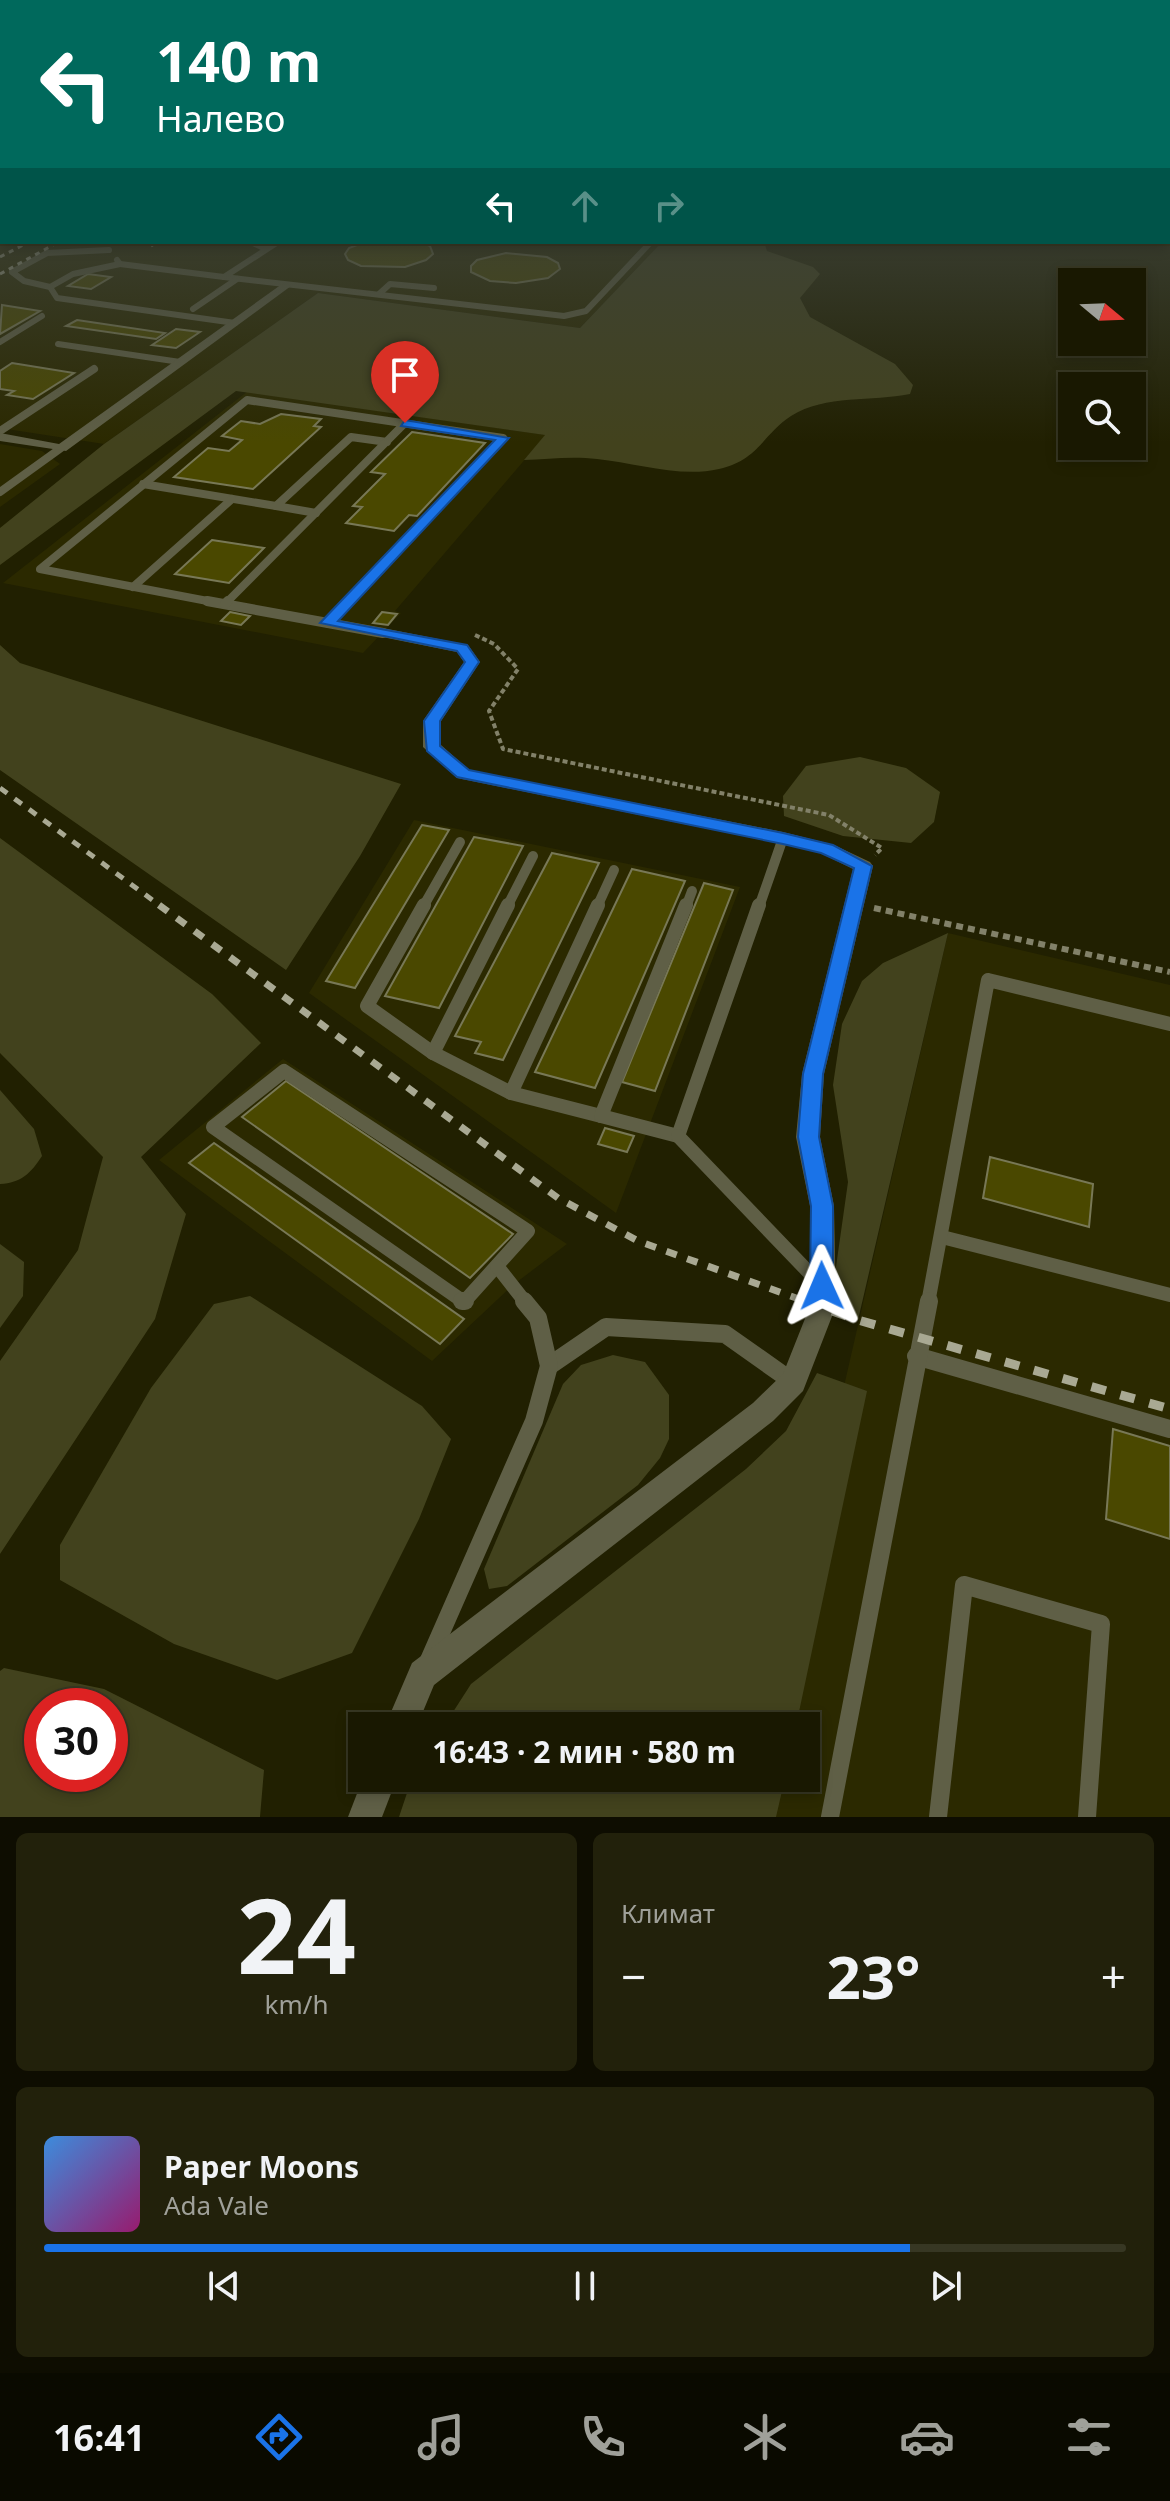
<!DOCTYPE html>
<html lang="ru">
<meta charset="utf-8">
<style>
body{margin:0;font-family:"Noto Sans",sans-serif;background:#22210b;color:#f1f3f6;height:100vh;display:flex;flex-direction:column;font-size:30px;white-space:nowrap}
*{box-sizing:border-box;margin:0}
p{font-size:26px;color:#9fa099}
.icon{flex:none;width:44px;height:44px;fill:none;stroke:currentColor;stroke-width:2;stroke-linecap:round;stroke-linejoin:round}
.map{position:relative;height:1817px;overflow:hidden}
.sheet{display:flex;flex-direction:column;gap:16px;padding:16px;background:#0e0d01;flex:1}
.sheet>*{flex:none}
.guide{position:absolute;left:0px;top:0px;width:1170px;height:244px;box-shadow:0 4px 12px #0003,0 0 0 2px #373723;background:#00695c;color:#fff;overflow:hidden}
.needle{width:52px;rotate:109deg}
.buttons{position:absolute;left:1058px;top:268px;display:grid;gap:16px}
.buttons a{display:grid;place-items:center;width:88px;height:88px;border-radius:0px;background:#191801;box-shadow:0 4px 12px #0003,0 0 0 2px #373723;font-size:40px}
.speed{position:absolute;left:24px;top:1688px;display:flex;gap:16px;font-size:40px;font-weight:700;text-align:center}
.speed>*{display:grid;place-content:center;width:104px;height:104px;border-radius:50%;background:#191801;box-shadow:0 4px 12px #0003,0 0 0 2px #373723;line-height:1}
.speed .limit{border:12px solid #d22;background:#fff;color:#111}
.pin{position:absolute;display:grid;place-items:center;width:68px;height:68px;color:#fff;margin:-82px -34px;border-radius:50% 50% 50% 0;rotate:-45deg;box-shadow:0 0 8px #0007}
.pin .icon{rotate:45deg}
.me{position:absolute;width:88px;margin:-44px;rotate:359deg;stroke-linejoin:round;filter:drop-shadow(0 0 6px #0008)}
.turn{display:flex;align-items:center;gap:28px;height:168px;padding:0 24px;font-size:36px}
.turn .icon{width:104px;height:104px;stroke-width:2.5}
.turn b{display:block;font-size:56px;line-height:68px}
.lanes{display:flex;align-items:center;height:76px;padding:0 24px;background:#0003;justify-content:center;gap:40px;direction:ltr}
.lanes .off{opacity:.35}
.big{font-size:60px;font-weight:700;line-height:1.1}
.sheet .card{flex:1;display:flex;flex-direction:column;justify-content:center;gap:12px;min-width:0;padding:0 28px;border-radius:12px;background:#22210b}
.sheet .dial{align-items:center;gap:0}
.dial b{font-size:104px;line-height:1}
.song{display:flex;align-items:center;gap:24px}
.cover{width:96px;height:96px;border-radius:12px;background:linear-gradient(135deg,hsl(210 70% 55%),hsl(320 70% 35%))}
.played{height:8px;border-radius:4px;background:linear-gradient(90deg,#1a73e8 80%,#373723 80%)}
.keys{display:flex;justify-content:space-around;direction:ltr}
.heat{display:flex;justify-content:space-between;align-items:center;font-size:44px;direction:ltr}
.sheet .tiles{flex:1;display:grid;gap:16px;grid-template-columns:1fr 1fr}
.card:last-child{grid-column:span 2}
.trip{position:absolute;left:348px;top:1712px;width:472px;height:80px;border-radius:0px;background:#191801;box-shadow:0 4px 12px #0003,0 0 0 2px #373723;font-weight:700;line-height:80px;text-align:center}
.menu{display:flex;height:128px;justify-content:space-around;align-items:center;background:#0a0a00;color:#9fa099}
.menu .icon{width:56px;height:56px}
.menu .current{color:#1a73e8}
.menu b{font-size:36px;color:#f1f3f6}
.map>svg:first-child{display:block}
.built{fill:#2b2900}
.green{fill:#42421d;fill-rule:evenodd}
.building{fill:#4a4800;stroke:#787856;stroke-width:2}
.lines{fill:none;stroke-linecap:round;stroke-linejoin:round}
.path-far1{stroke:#828169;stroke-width:4;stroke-dasharray:5 3;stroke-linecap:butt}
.path{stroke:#828169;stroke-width:6;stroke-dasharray:7 5;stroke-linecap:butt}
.service-far4{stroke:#5f5f46;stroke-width:6}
.service-far3{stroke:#5f5f46;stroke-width:8}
.service-far2{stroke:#5f5f46;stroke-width:10}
.service-far1{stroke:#5f5f46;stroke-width:14}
.service{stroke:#5f5f46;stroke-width:18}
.minor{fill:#5f5f46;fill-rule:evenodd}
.rail-far3{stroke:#a9a993;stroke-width:3;stroke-dasharray:5 5;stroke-linecap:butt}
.rail-far2{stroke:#a9a993;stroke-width:5;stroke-dasharray:9 9;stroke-linecap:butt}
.rail-far1{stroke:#a9a993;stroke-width:7;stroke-dasharray:11 11;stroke-linecap:butt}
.rail{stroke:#a9a993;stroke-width:9;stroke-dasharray:15 15;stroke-linecap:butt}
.route{fill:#1a73e8;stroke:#114b97;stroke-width:2}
</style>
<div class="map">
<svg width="1170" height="1817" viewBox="0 0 1170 1817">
<rect width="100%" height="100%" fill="#212001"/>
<g class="built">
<polygon points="0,241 2,242 662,242 580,328 318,293 104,444 0,428"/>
<polygon points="248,391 546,435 395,611 401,613 363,653 3,583"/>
<polygon points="0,444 42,451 60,464 0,507"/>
<polygon points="414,820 740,887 616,1213 309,993"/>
<polygon points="948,933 1170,985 1170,1817 745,1817 754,1778 806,1778 806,1726 766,1726"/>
<polygon points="283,1059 567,1244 513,1285 432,1361 159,1160"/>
</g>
<g class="green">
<path d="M662,242H764L767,251L813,267L820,274L800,298L810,317L895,364L913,385L910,394C872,402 826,394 791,416C762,435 759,460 719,469C680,478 636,463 597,459C573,456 548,459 524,460L545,435L236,391L0,565V528L104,444L318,293L580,328Z"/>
<polygon points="0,645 20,663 401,784 360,856 286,970 0,770"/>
<polygon points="860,757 906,768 940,792 934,822 911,843 843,836 784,816 783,796 806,766"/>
<polygon points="0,838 212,994 261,1043 141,1157 186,1214 155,1319 0,1554 0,1361 78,1250 103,1157 0,1053"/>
<polygon points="948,933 858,1320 834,1309 834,1281 848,1182 833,1085 842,1024 862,981 883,963"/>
<path d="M0,1090L34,1129L42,1156C31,1173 21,1183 0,1184Z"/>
<polygon points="0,1244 24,1262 23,1296 0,1328"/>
<polygon points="250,1296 422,1406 451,1439 419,1519 352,1653 277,1680 174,1644 60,1580 60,1545 151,1388 214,1304"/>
<polygon points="613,1355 645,1362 669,1395 669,1439 660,1458 638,1485 507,1586 489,1589 484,1569 563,1384 581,1365"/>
<polygon points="817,1373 867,1391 796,1726 444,1726 471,1684 746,1469 786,1431"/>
<path d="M4,1668L104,1689L264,1770L260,1817H0V1671ZM42,1706H110V1774H42Z"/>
<polygon points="412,1778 785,1778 776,1817 399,1817"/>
</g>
<g class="building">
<polygon points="421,242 430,246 433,254 426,260 405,267 361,266 348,260 345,254 349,248 365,242"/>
<polygon points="506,253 547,257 558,263 560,269 548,278 516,283 490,281 471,272 471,266 477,260"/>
<polygon points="88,274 111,277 91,289 68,286"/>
<polygon points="2,305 40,311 0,334"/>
<polygon points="77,320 165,333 156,339 66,326"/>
<polygon points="176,329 200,332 176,348 152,345"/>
<polygon points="12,363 74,373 33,399 7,395 14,391 0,389 0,371"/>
<polygon points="281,414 321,419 314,426 321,427 253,489 174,477 208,448 229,451 242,440 222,436 241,421 260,424"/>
<polygon points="412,432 485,443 417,516 409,515 394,531 346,523 362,507 353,506 385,474 371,472"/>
<polygon points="212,540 264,548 229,583 175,574"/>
<polygon points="230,612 250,616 241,625 221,621"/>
<polygon points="382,612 397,614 388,625 373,623"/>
<polygon points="422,825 449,830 355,988 326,981"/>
<polygon points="474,837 523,846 439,1008 385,996"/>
<polygon points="552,853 599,863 503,1060 475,1053 481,1042 455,1036"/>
<polygon points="632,869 685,881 595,1088 535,1072"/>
<polygon points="704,883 733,890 655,1091 622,1082"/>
<polygon points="286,1081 513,1234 470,1278 242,1117"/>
<polygon points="605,1128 634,1136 627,1152 598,1144"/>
<polygon points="214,1143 464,1319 440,1344 189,1163"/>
<polygon points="990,1157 1093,1184 1089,1227 983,1198"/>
<polygon points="1113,1429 1170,1446 1170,1539 1106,1519"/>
</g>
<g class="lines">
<polyline class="path-far1" points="475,635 494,644 518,669 489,711 503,749 829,815 882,848 875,855"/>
<polyline class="path" points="874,908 1170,972"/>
<g class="service-far4">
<polyline points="251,242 266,249"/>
<polyline points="278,242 224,277 564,316 586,311 651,242"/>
<polyline points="117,260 120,264 224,277"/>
<polyline points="120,264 73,274 50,287 57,298 235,323"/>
<polyline points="50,287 24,281 12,272 47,253 109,250"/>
<polyline points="379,294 390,284 434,288"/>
<polyline points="193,309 237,279"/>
<polyline points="0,342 42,316"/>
<polyline points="58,344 180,362"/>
</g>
<g class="service-far3">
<polyline points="0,431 94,369"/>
<polyline points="143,484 276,506"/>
<polyline points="0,492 61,448"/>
<polyline points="316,513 276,506 351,437 387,442"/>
<polyline points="133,587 232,499"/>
<polyline points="218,603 40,569 247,400 503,438 347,603"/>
<polyline points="226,603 405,423"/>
</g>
<g class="service-far2">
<polyline points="207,601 383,633"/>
<polyline points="225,604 228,601"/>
<polyline points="328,623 349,601"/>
<polyline points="423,907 460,842"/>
<polyline points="507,907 533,856"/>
<polyline points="597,907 614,870"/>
<polyline points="686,907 692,891"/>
<polyline points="759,907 783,838"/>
</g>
<g class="service-far1">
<polyline points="424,905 367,1006 433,1053"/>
<polyline points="508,905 433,1053 511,1093"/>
<polyline points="598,905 511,1093 601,1116"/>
<polyline points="686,905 601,1116 678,1136 759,905"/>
<polygon points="284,1071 528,1231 464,1302 213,1127"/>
<polyline points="678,1136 820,1284"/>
<polyline points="942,1237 1170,1295"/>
<polyline points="497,1266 526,1303"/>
<polyline points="928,1303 988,980 1170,1024"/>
</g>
<g class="service">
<polyline points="462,1301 465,1301"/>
<polyline points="916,1356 1170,1429"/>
<polyline points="549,1366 606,1327 725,1334 793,1382"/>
<polyline points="429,1660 534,1421 549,1366 538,1318 524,1301"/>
<polyline points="830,1817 929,1301"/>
<polyline points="938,1817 964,1585 1101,1624 1087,1817"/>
</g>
<g class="minor">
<polygon points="2,229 2,235 0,236 0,230"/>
<polygon points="282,284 291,286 66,451 0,441 0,433 59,444"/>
<polygon points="383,628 468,645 480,662 441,721 441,745 469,770 783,832 834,845 870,862 873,866 824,1074 820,1137 834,1206 836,1306 803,1391 773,1421 434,1685 417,1726 385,1726 412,1663 753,1403 783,1374 810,1306 810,1206 796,1137 802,1074 853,869 821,853 783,844 457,778 423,747 423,721 464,662 457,652 377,636 377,630"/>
<polygon points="363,1778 397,1778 382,1817 348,1817"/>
</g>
<g class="rail-far3">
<polyline points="151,246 157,242"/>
<polyline points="0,257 29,242"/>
<polyline points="0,274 55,244"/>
</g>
<polyline class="rail-far2" points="0,788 162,907"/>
<polyline class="rail-far1" points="159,905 558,1198 638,1241 810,1303"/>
<polyline class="rail" points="804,1301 858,1320 1170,1409"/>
</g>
<linearGradient id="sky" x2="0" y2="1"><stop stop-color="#121201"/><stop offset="0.43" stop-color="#3d4238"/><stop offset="1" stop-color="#3d4238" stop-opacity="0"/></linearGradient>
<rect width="1170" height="443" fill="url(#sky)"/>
<polygon class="route" points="405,420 509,438 338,621 467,645 479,662 440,721 440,746 469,770 783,833 833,845 872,866 823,1074 819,1137 833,1206 833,1286 830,1293 822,1296 813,1293 810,1286 811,1206 798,1137 803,1074 854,868 821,853 783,844 457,777 427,751 424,721 465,662 457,651 320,623 495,440 401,426"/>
</svg>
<div class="buttons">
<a><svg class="needle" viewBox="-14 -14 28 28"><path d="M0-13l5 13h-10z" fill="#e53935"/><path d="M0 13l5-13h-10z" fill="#9fa099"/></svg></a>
<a><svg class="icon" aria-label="search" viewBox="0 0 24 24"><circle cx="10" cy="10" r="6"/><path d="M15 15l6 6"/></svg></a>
</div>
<div class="speed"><div class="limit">30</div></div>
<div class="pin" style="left:405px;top:423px;background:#d93025"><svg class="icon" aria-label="arrive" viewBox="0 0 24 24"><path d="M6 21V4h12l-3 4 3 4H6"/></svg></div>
<svg class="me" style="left:822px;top:1286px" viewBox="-20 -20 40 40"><path d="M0-17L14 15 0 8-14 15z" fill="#1a73e8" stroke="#fff" stroke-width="4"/></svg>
<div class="trip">16:43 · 2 мин · 580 m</div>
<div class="guide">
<div class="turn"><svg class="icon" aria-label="left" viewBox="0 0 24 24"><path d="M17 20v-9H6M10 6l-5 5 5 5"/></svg><div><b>140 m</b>Налево</div></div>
<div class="lanes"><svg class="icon" aria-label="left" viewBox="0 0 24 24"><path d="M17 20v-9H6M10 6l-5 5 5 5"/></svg><svg class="icon off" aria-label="ahead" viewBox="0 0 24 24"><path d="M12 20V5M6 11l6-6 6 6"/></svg><svg class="icon off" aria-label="right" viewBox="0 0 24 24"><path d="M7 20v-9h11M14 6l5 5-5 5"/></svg></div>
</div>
</div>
<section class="sheet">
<div class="tiles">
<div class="card dial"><b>24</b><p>km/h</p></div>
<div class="card"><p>Климат</p>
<div class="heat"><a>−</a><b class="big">23°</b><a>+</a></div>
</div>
<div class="card">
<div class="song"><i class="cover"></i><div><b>Paper Moons</b><p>Ada Vale</p></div></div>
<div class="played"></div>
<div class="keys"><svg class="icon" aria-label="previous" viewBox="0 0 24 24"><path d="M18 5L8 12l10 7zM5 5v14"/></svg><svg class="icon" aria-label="pause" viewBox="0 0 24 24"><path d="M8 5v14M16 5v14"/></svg><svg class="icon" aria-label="next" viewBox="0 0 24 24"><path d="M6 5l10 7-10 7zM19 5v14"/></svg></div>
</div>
</div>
</section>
<nav class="menu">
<b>16:41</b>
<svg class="icon current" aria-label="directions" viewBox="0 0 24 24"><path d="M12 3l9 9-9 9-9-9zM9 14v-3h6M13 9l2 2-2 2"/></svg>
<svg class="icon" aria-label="music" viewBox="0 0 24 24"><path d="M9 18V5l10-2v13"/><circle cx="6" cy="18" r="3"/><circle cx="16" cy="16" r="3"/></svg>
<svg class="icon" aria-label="phone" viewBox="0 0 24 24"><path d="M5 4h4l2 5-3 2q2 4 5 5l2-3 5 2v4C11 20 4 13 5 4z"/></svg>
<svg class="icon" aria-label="climate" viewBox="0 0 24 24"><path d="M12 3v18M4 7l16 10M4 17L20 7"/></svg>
<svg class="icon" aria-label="car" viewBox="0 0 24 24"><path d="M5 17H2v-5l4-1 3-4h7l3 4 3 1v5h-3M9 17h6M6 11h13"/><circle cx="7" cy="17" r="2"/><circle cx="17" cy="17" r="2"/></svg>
<svg class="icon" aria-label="filters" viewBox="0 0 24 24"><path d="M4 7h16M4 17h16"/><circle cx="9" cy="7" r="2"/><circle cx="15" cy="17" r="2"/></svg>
</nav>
